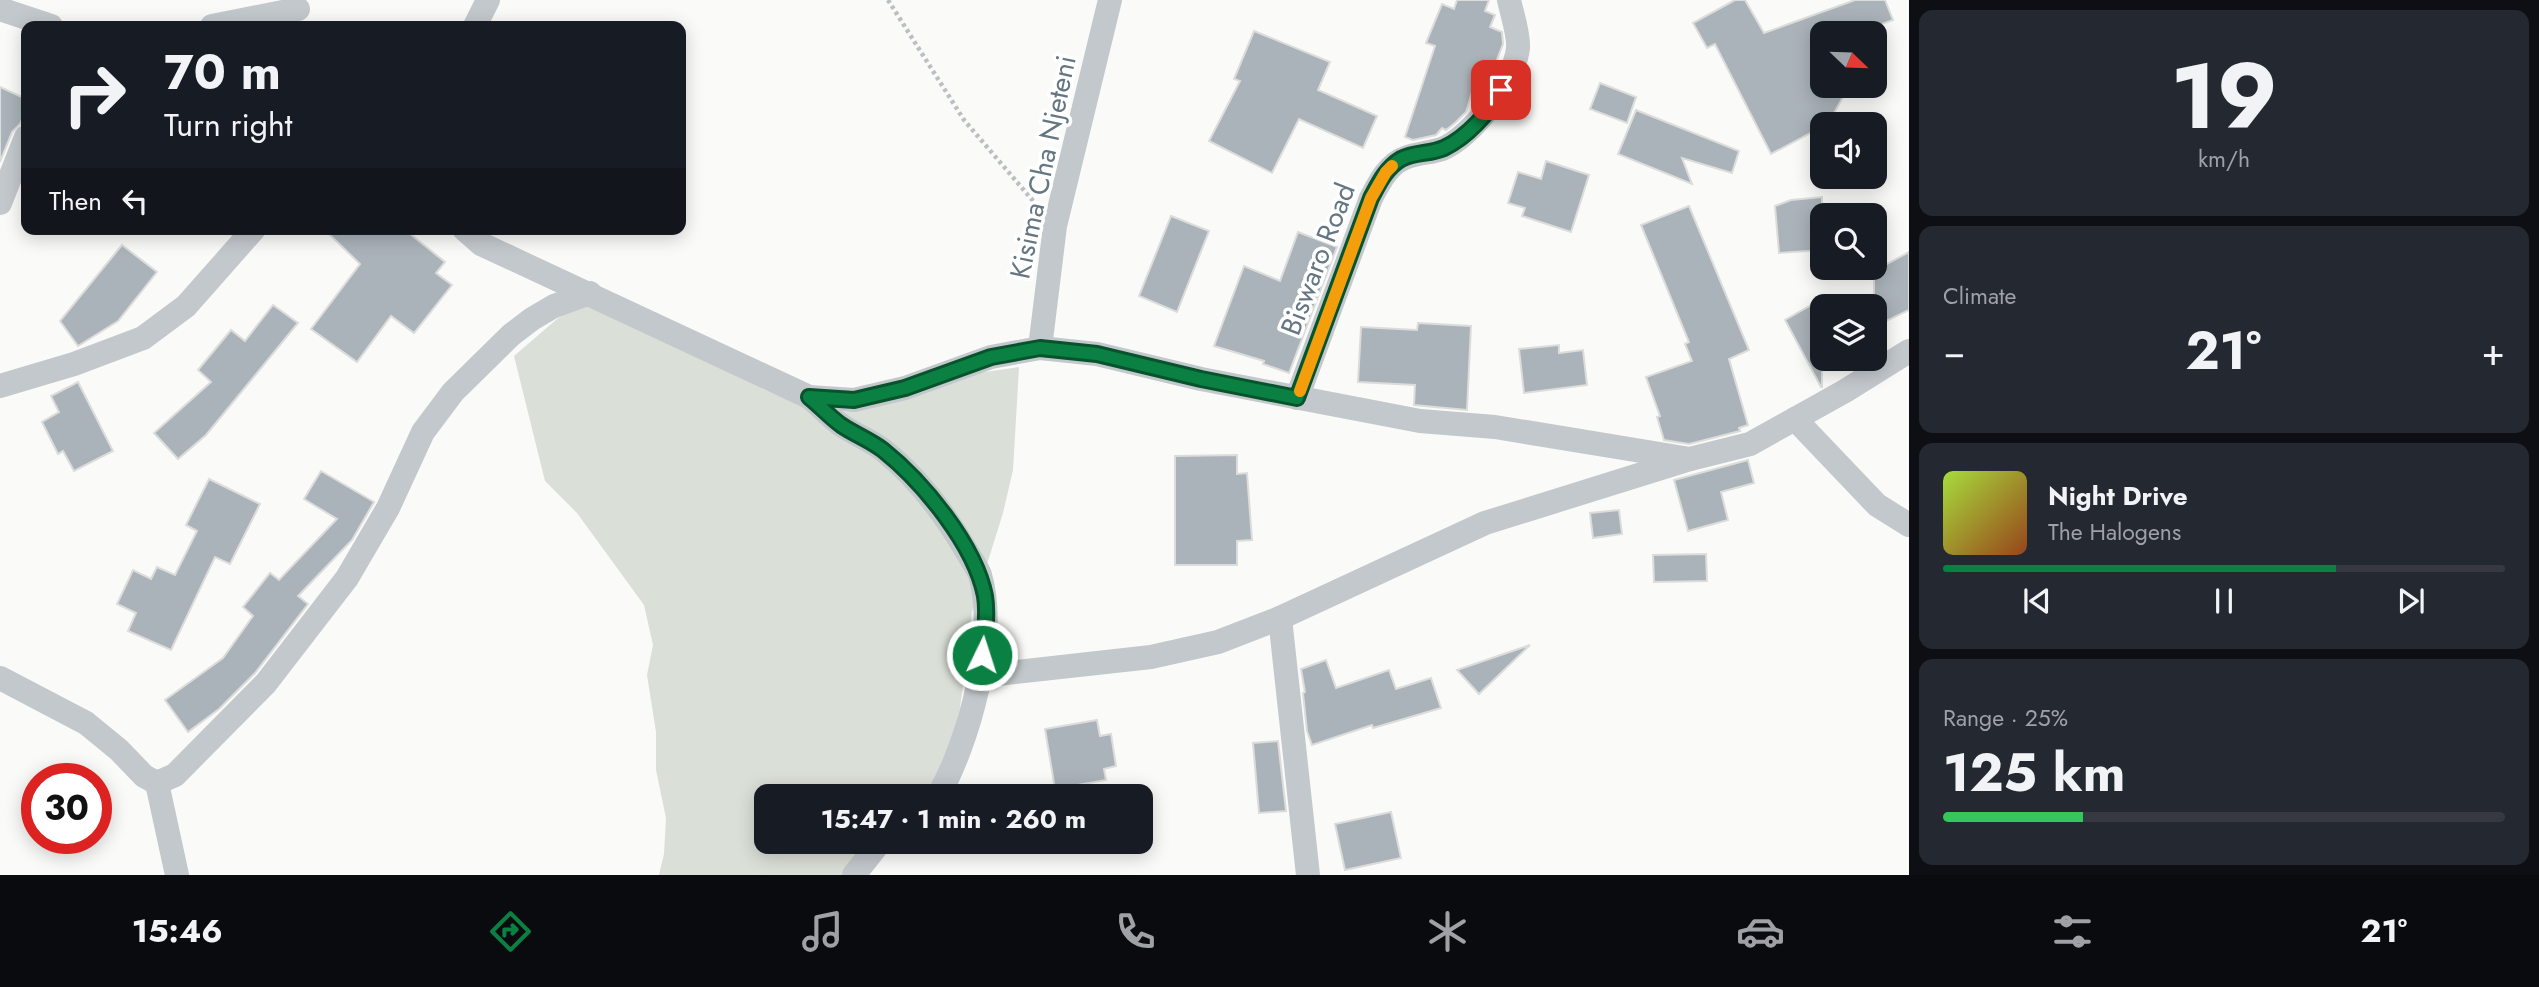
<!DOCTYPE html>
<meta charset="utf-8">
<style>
body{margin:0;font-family:Jost,sans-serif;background:#242831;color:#f1f3f6;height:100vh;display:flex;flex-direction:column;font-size:26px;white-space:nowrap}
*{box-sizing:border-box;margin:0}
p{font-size:23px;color:#9ea1a6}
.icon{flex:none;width:38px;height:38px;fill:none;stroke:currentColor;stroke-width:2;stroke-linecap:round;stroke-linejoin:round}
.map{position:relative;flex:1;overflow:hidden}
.side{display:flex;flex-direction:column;gap:10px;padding:10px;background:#0d0f14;width:630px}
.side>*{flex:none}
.banner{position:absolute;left:21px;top:21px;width:665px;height:214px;border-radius:14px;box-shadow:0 4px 18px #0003;background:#171b24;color:#f1f3f6;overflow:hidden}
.needle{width:46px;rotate:113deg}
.fabs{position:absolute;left:1810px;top:21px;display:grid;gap:14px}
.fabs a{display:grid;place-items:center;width:77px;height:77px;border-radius:14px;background:#171b24;box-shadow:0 4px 18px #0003;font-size:35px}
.speed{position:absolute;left:21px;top:763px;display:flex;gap:14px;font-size:35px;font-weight:700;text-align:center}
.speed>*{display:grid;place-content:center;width:91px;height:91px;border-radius:50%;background:#171b24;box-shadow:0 4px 18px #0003;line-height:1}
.speed .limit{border:10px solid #d22;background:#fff;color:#111}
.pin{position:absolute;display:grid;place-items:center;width:60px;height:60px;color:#fff;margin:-30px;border-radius:14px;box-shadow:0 4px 10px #0006}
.me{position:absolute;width:77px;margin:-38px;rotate:4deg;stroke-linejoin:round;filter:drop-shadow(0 0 5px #0008)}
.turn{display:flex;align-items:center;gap:24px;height:147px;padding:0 28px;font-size:32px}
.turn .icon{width:91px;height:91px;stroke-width:2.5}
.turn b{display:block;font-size:49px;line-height:60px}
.then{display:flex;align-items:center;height:66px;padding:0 28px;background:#0003;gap:14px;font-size:26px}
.big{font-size:52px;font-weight:700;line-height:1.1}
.side .widget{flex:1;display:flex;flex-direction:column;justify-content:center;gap:10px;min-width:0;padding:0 24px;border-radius:14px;background:#242831}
.side .dial{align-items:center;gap:0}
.dial b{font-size:91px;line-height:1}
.song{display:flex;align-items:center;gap:21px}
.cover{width:84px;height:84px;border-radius:10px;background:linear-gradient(135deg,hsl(80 70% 55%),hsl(20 70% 35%))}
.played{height:7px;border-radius:4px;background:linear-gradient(90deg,#0b8043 70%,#363941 70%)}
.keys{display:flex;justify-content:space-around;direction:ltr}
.heat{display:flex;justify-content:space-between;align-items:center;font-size:38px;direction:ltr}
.charge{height:10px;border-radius:5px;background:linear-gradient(90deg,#34c759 25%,#363941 0)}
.trip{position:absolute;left:754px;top:784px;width:399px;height:70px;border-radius:14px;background:#171b24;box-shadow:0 4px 18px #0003;font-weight:700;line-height:70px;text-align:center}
.menu{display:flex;height:112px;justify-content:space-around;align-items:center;background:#090b0e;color:#9ea1a6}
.menu .icon{width:49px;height:49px}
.menu .active{color:#0b8043}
.menu b{font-size:32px;color:#f1f3f6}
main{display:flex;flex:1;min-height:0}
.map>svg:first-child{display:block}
.green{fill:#dadfd7}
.building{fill:#aab3b9;stroke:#dcdcda;stroke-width:2}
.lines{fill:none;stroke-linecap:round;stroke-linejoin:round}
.path{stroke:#bbbfc2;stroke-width:4.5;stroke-dasharray:3.5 3.5;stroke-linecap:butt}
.street{stroke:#c3c8cc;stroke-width:24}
.route-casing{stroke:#07532c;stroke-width:18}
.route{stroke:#0b8043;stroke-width:12}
.slow{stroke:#f59e0b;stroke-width:12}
.labels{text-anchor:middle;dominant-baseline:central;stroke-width:7;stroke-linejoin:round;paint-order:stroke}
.street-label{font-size:28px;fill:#657683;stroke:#fff}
</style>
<main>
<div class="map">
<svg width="1909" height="875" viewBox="0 0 1909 875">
<rect width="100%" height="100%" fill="#fafaf8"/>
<polygon class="green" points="584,303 740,373 763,389 827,414 862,410 978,373 1019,367 1013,470 1003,513 972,612 960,708 954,733 927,796 766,796 766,842 884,842 859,875 659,875 664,854 666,818 656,770 656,732 647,675 653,645 644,605 577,513 545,481 514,356 564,313"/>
<g class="building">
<polygon points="1457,0 1489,0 1485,11 1495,15 1490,27 1502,32 1503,44 1493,70 1480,65 1466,112 1456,122 1446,130 1442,128 1436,135 1413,140 1405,137 1435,46 1426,43 1442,4 1454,9"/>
<polygon points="1735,0 1745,0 1764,33 1855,0 1885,0 1893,20 1857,33 1822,33 1822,86 1849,86 1828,124 1822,124 1822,127 1771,154 1715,44 1707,48 1693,23"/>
<polygon points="1254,31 1330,62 1318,90 1377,116 1363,148 1299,119 1272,173 1209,141 1240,81 1234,79"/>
<polygon points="1600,83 1636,97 1627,123 1590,109"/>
<polygon points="0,87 26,99 26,109 20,124 12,132 0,162"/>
<polygon points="1636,110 1739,151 1732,173 1682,158 1692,184 1618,154"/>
<polygon points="1546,161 1589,175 1571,232 1522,216 1525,208 1508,203 1518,172 1541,179"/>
<polygon points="1822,197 1822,250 1779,253 1775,206 1791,200"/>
<polygon points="1689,206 1749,350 1729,359 1748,425 1739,428 1740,431 1689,444 1664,440 1657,417 1660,416 1646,377 1692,361 1685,344 1689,342 1641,225"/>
<polygon points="1171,216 1209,231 1177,312 1139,296"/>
<polygon points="324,229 404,229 445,262 436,273 452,285 414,333 391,316 357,362 311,329 360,264"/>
<polygon points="1298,232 1337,247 1289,373 1263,364 1264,361 1214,346 1244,266 1280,281"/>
<polygon points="122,245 157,272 118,321 78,346 60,321"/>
<polygon points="1909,252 1909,310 1874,327 1874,271"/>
<polygon points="1822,299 1822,387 1821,387 1785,320"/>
<polygon points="273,305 298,323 206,435 178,459 154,433 211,382 198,370 231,330 245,341"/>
<polygon points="1418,323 1471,326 1467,410 1414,405 1415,385 1358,382 1361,327 1417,330"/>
<polygon points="1559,345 1559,353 1583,350 1587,385 1524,393 1519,349"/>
<polygon points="78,382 113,451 74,471 63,451 58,454 42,422 59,412 51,396"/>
<polygon points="1237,455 1237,474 1247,473 1252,540 1237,541 1237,565 1175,565 1175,456"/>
<polygon points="1748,460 1754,483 1721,492 1728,520 1688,531 1674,480"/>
<polygon points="321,471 374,502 352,540 298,596 308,604 255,673 219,709 188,732 165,700 223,658 253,616 243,607 270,573 279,580 337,519 304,499"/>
<polygon points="209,479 260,504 230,564 215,557 171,650 128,631 136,613 117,604 133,570 151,579 157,567 175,575 197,531 186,525"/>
<polygon points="1619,510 1622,534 1593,538 1590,513"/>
<polygon points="1706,554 1707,581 1654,582 1653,555"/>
<polygon points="1530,645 1479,694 1457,670"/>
<polygon points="1326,660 1336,688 1389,670 1396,689 1431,678 1441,708 1373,728 1372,725 1312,745 1307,731 1303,693 1305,692 1301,669"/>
<polygon points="1097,720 1100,736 1111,734 1116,766 1104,769 1106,780 1055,789 1045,729"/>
<polygon points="1278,741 1286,811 1259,813 1253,743"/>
<polygon points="1391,812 1401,858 1345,870 1335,824"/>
</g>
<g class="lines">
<polyline class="path" points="888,0 964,120 1034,202"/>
<g class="street">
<polyline points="0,9 51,26"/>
<polyline points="212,26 298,9"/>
<polyline points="475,26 488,0"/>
<polyline points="0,203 26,137"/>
<polyline points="464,229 481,244 809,397 854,400 905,388 991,357 1040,348 1097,354 1201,379 1420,421 1495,427 1690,459"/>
<polyline points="1040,348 1055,226 1110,0"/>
<polyline points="0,386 74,364 143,338 186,306 254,229"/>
<path d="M809,397C820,406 830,417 841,425C854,434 870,440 883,450C917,477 945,514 967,552C971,559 977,567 980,575C998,637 969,742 938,796"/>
<path d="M1297,398L1371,198C1379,183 1388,164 1405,158C1417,153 1430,153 1442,149C1472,137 1515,80 1518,48C1519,34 1512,14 1509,0"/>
<polyline points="1795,419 1877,505 1909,525"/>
<polyline points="1280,618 1308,875"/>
<polyline points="980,676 1151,657 1218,642 1280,618 1485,523 1690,459 1750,444 1845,391 1909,351"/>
<polyline points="0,678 86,723 119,750 144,776 157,783 175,775 266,683 347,578 388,508 423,432 453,392 511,335 532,319 554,306 590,293"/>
<polyline points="157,783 177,875"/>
<polyline points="854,875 880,842"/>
</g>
</g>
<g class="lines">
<defs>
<path id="route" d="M982,655C985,636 988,615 985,596C975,545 923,482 883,450C870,440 854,434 841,425C830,417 820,406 809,397L854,400L905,388L991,357L1040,348L1097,354L1201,379L1297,398L1371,198C1379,183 1386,168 1401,159C1414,152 1431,154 1444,148C1467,137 1490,112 1501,90"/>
</defs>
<use href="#route" class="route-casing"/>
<use href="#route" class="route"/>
<polyline class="slow" points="1300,391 1371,198 1386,172 1392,166"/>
</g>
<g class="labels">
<g class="street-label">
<text transform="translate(1043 167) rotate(-78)">Kisima Cha Njeteni</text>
<text transform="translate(1318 259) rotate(-69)">Biswaro Road</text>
</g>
</g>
</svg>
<div class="fabs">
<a><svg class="needle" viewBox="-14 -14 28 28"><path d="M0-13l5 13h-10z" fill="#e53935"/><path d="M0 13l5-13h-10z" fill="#9ea1a6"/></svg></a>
<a><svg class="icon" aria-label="sound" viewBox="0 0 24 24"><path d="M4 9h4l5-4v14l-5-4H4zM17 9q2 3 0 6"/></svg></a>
<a><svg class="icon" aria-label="search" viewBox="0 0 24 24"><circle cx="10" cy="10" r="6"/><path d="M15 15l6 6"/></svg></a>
<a><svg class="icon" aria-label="layers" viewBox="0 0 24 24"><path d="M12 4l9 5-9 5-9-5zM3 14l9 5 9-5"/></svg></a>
</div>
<div class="speed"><div class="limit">30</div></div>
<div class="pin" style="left:1501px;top:90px;background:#d93025"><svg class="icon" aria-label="arrive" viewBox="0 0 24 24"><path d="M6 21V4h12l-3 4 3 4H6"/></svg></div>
<svg class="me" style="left:982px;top:655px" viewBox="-20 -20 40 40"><circle r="17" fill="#0b8043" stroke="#fff" stroke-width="3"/><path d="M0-11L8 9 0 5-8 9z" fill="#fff"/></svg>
<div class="trip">15:47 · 1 min · 260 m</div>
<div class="banner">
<div class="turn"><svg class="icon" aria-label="right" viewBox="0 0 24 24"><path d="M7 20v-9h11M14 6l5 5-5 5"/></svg><div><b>70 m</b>Turn right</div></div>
<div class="then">Then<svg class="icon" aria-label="left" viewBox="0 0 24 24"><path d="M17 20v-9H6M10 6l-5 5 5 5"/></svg></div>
</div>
</div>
<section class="side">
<div class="widget dial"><b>19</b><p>km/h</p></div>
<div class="widget"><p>Climate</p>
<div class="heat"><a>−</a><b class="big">21°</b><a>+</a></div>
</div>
<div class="widget">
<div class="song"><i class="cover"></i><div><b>Night Drive</b><p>The Halogens</p></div></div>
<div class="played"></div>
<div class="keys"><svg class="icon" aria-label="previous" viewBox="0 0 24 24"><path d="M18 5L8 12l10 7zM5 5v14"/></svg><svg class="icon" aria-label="pause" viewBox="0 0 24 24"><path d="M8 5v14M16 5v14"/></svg><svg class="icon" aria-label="next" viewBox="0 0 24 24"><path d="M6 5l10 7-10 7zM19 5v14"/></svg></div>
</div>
<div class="widget"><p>Range · 25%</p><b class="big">125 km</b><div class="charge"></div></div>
</section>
</main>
<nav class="menu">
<b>15:46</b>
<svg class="icon active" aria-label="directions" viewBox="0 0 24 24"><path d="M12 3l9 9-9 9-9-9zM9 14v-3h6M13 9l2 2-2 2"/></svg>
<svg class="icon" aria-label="music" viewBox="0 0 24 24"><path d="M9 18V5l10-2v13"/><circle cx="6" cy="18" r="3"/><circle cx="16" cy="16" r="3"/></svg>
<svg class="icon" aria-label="phone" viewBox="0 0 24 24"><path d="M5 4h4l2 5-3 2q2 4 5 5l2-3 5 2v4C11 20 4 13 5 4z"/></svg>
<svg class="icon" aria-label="climate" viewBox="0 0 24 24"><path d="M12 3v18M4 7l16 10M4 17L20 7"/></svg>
<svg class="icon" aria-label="car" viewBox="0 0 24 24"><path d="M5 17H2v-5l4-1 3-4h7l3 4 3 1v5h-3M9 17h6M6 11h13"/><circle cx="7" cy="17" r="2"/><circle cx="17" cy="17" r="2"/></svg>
<svg class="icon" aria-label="filters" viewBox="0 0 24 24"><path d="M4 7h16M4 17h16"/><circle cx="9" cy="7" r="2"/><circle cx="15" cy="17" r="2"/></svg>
<b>21°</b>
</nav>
